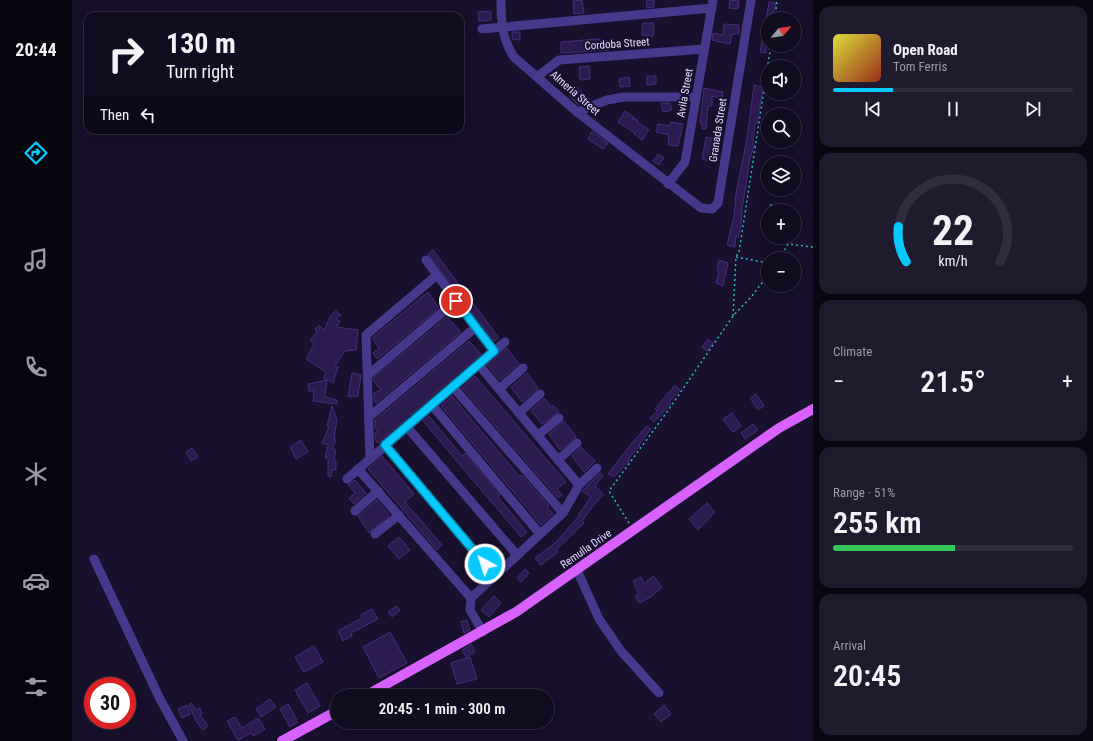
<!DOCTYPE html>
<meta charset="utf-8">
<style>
body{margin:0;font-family:"Roboto Condensed",sans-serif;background:#1f1a2e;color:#f1f3f6;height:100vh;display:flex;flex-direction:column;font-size:15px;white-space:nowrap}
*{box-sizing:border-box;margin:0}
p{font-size:13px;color:#9c9ba5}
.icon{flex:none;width:22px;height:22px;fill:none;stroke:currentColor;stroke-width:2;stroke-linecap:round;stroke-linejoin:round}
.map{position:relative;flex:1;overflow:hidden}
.sheet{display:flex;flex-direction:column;gap:6px;padding:6px;background:#0a0712;width:280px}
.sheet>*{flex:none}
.top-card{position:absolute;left:12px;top:12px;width:380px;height:122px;border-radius:12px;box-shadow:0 4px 16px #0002,0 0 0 1px #312c3f;background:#120c21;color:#f1f3f6;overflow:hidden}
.needle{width:26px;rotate:61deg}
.buttons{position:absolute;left:689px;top:12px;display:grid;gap:8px}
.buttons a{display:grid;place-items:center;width:40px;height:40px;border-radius:50%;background:#120c21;box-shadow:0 4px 16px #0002,0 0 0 1px #312c3f;font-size:20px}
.speed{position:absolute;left:12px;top:677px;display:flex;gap:8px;font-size:20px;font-weight:700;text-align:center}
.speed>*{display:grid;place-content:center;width:52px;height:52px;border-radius:50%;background:#120c21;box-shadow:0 4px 16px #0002,0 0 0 1px #312c3f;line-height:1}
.speed .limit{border:6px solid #d22;background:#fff;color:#111}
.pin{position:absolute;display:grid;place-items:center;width:34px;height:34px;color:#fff;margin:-17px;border:2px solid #fff;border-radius:50%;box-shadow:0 1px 4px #0007}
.me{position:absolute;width:44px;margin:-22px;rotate:320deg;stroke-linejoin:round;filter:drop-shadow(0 0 3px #0008)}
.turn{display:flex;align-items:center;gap:14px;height:84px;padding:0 16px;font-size:18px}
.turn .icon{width:52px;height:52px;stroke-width:2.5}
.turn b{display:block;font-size:28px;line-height:34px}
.then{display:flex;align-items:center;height:38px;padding:0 16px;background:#0003;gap:8px;font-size:15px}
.big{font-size:30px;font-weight:600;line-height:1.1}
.sheet .tile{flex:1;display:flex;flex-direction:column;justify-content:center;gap:6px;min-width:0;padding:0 14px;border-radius:12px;background:#1f1a2e}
.sheet .dial{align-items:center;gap:0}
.dial svg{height:104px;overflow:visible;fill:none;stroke:#312c3f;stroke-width:7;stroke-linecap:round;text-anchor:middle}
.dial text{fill:#f1f3f6;stroke:none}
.song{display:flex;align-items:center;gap:12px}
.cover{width:48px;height:48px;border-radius:6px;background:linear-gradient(135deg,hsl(60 70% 55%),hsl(10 70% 35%))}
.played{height:4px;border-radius:2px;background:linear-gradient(90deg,#07c9ff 25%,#312c3f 25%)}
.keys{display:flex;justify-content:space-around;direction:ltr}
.heat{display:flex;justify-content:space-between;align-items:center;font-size:22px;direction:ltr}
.charge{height:6px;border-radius:3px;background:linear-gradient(90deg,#34c759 51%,#312c3f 0)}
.trip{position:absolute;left:258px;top:689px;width:224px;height:40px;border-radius:20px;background:#120c21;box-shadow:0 4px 16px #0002,0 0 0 1px #312c3f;font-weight:600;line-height:40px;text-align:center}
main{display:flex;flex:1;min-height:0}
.tab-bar{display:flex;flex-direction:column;width:72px;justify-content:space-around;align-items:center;background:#07050d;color:#9c9ba5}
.tab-bar .icon{width:28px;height:28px}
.tab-bar .on{color:#07c9ff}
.tab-bar b{font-size:18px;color:#f1f3f6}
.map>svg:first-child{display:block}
.building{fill:#2c1b4e;stroke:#452c7b}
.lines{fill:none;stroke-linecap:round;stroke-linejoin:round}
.path{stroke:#2bbbc4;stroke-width:1.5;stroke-dasharray:2 3;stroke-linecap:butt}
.minor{stroke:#46398d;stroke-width:9}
.major{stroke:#d762ff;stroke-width:10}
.route-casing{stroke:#0583a6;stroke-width:10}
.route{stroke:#07c9ff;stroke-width:7}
.labels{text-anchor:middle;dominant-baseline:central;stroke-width:4;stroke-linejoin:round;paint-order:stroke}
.street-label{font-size:11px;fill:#e4dbff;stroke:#18102c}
</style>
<main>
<nav class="tab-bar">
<b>20:44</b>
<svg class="icon on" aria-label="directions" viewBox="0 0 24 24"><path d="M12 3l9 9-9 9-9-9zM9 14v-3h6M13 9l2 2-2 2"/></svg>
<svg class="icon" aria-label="music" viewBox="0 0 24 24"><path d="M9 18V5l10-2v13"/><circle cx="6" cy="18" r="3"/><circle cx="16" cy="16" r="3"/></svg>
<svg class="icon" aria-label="phone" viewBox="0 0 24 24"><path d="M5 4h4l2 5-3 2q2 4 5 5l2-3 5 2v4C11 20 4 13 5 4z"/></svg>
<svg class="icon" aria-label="climate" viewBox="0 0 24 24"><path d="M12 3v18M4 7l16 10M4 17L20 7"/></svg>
<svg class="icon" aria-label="car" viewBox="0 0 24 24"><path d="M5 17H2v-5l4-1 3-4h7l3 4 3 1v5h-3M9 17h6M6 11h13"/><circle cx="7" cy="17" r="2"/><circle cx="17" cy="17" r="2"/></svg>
<svg class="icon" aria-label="filters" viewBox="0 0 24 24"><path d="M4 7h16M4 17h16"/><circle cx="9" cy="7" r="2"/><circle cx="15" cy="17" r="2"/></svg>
</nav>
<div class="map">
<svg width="741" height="741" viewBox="0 0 741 741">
<rect width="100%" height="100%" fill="#18102c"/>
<g class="building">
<polygon points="510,0 512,13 502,14 501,1"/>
<polygon points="574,0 582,0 582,7 575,8"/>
<polygon points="658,0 667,1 666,9 657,8"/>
<polygon points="697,2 704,3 700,19 694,19"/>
<polygon points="419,11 419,20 407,21 406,12"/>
<polygon points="571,23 582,23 581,36 570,35"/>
<polygon points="652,24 667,25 667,34 660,34 658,44 640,40 641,33 651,35"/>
<polygon points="693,25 696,25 694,53 688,52"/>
<polygon points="440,32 448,32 448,40 440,39"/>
<polygon points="524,39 537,41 537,50 489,53 489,42"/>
<polygon points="517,66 518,79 508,80 507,67"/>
<polygon points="575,76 584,76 584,84 575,85"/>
<polygon points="557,77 558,86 548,87 547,79"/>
<polygon points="682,85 691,88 685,124 683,124 681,144 683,145 678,158 671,204 670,204 669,226 666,237 664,236 663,247 655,245 662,217 664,194 675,139"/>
<polygon points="505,87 514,97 506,105 497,95"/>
<polygon points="632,88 651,92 650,99 640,96 640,106 636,106 634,129 630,129 630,123 628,123"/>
<polygon points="589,103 598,103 600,110 591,112"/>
<polygon points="553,111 563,118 560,119 566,120 565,122 577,130 570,140 562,134 563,133 546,122"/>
<polygon points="599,122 611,124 606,146 596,145 597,135 584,132 586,124 598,126"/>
<polygon points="520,131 536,143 531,149 516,139"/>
<polygon points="634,137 644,139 641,162 630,159"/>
<polygon points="586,154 592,158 587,165 581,161"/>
<polygon points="361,250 427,338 422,341 356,254"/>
<polygon points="647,260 656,263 651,286 644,283 647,272 645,271"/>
<polygon points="356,292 367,308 305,359 301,353 307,348 300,338"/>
<polygon points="264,311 269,315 264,319 268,321 265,327 286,330 284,350 273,351 263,366 266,367 261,383 252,378 254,372 234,359 242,344 238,340 245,332 243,329 247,325 252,330 259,315"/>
<polygon points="375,317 389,332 304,403 302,400 302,393 309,390 301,381 301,378"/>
<polygon points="636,339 641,343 635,351 630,347"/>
<polygon points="397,341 409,354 306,443 303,440 303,433 306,431 303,428 303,420"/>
<polygon points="435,348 447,364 428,380 415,365"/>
<polygon points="280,373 289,375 286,396 276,397"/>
<polygon points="455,373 466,388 450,402 439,387"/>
<polygon points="403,376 494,482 485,489 490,495 486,498 390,388"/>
<polygon points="255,380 253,397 265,400 265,404 241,401 242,391 237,391 236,384"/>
<polygon points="603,385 608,390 597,402 599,404 582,422 578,418 585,411 583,409"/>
<polygon points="684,394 692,406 686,410 678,398"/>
<polygon points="380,396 448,477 450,475 477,506 475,507 481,514 469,525 369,406"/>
<polygon points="472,398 479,407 481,405 487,412 470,424 459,411"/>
<polygon points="260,406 265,420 262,439 264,440 260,449 264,450 262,461 264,461 264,470 260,470 259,477 256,476 256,458 253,458 256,445 250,443 257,427 255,426"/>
<polygon points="660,413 669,426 661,432 651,419"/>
<polygon points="357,416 390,456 393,453 428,495 426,497 455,532 449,537 351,421"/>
<polygon points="492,421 504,437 488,450 477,434"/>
<polygon points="681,424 686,430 673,439 669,433"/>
<polygon points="575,426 579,429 567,445 568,446 557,458 558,460 542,477 536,474 559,444"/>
<polygon points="229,440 236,452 224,459 218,447"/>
<polygon points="509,447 523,461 512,472 500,456"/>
<polygon points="120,448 126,457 119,461 114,452"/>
<polygon points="310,456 342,494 333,502 370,545 365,550 296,469"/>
<polygon points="528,473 531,475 523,486 531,494 518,510 510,521 512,523 484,550 486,552 469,565 463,558 483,543 508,515 507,514 519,497 510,491"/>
<polygon points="283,480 294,493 282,504 277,498 283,493 276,485"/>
<polygon points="305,500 317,515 297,533 286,516"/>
<polygon points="635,503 643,512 626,530 617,519"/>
<polygon points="327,537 338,550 327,559 316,546"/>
<polygon points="453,569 457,573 449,582 445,578"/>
<polygon points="581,576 590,587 579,597 567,603 563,596 567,594 561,581 569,577 572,584"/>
<polygon points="422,596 429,603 417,617 409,610"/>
<polygon points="324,606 328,610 320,617 316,612"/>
<polygon points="300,609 306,619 279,633 280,636 271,641 266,631 290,618 289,615"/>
<polygon points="395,620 398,630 392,633 389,622"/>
<polygon points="318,632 335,663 307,678 291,647"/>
<polygon points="399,644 403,652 394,657 390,650"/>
<polygon points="242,646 251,662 232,672 223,657"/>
<polygon points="398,657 405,679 385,684 379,663"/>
<polygon points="235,683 248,706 236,713 223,690"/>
<polygon points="198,699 204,707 189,717 184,709"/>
<polygon points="119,703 124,710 128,708 130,714 128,715 136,726 131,730 124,721 117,704"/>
<polygon points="216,704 226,722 218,727 208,709"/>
<polygon points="115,705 119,714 110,718 106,709"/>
<polygon points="592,705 599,714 589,722 582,714"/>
<polygon points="163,717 170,728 186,718 193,729 181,736 179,733 166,740 155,721"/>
</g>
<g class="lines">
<g class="path">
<polyline points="703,19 705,0"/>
<polyline points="698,211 699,204"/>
<polyline points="700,237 716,244"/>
<polyline points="664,257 691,262 696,262"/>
<polyline points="708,259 716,244 741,247"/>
<polyline points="661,316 664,257 667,252 699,45"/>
<polyline points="557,523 537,491 595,412 661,316 680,296 696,275"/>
</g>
<g class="minor">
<path d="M429,0C429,21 430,39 442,57L505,112L629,208L640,209L646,203L679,0"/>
<polyline points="410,29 640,8"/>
<polyline points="466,76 487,60 632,49"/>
<polyline points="505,112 535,100 552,97 624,97"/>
<polyline points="596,184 613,162 641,0"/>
<polyline points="354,260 422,351"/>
<polyline points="407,365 507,485"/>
<polyline points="296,375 384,301"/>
<polyline points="381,387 491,513"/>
<polyline points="427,389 451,368"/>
<polyline points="360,405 468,534"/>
<polyline points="447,413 468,394"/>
<polyline points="297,417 404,327"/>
<polyline points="335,427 445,555"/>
<polyline points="466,435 487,418"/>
<polyline points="313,445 423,576"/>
<polyline points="298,459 294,335 365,275"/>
<polyline points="486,460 505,443"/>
<polyline points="286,469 399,598"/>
<polyline points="275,479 433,342"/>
<polyline points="283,511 306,491"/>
<polyline points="303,534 327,515"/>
<polyline points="22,559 87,697 111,741"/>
<polyline points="505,570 527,619 549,651 587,693"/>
<polyline points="411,632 398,610 399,598 491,513 507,485 525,468"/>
</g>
<g class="major">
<polyline points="293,696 444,612 707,428 741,409"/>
<polyline points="210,741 265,711"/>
</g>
</g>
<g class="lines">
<defs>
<polyline id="route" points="384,301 422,351 313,445 413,564"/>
</defs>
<use href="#route" class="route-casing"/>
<use href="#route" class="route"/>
</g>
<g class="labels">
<g class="street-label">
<text transform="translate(545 44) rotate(-4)">Cordoba Street</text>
<text transform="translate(503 93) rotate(41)">Almeria Street</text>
<text transform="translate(613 93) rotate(-80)">Avila Street</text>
<text transform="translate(646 130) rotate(-81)">Granada Street</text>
<text transform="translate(514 549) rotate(-35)">Remulla Drive</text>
</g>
</g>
</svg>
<div class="buttons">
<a><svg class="needle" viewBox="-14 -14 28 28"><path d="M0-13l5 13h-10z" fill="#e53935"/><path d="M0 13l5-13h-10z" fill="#9c9ba5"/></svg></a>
<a><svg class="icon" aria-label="sound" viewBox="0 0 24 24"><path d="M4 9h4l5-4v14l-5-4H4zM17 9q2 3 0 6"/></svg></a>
<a><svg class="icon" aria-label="search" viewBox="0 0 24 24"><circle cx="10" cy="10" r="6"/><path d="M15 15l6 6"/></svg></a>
<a><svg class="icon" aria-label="layers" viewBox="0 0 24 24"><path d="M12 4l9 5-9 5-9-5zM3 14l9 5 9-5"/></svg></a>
<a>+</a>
<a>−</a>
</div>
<div class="speed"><div class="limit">30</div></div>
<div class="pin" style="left:384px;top:301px;background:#d93025"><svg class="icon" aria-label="arrive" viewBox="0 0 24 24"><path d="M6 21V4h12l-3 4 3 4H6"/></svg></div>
<svg class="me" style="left:413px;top:564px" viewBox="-20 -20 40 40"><circle r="17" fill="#07c9ff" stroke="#fff" stroke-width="3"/><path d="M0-11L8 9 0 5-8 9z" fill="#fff"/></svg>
<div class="trip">20:45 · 1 min · 300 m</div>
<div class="top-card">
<div class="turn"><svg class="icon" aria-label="right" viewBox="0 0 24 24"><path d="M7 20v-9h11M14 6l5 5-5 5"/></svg><div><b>130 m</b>Turn right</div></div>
<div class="then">Then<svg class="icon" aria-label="left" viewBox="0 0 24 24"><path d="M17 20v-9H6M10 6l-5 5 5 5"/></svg></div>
</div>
</div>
<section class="sheet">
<div class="tile">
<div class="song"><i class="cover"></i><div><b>Open Road</b><p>Tom Ferris</p></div></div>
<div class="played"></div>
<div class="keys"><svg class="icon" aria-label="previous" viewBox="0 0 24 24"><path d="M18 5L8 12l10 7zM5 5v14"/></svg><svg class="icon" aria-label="pause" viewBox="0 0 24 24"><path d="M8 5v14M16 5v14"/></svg><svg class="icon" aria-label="next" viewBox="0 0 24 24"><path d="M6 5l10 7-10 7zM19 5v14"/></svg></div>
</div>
<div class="tile dial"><svg viewBox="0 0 100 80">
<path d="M14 69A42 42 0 1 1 86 69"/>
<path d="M14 69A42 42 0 0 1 8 42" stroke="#07c9ff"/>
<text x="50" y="56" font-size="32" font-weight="700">22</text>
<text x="50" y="72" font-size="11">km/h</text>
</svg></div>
<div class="tile"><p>Climate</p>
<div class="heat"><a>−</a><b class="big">21.5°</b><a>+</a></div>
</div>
<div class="tile"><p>Range · 51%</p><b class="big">255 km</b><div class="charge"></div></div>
<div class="tile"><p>Arrival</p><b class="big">20:45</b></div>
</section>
</main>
